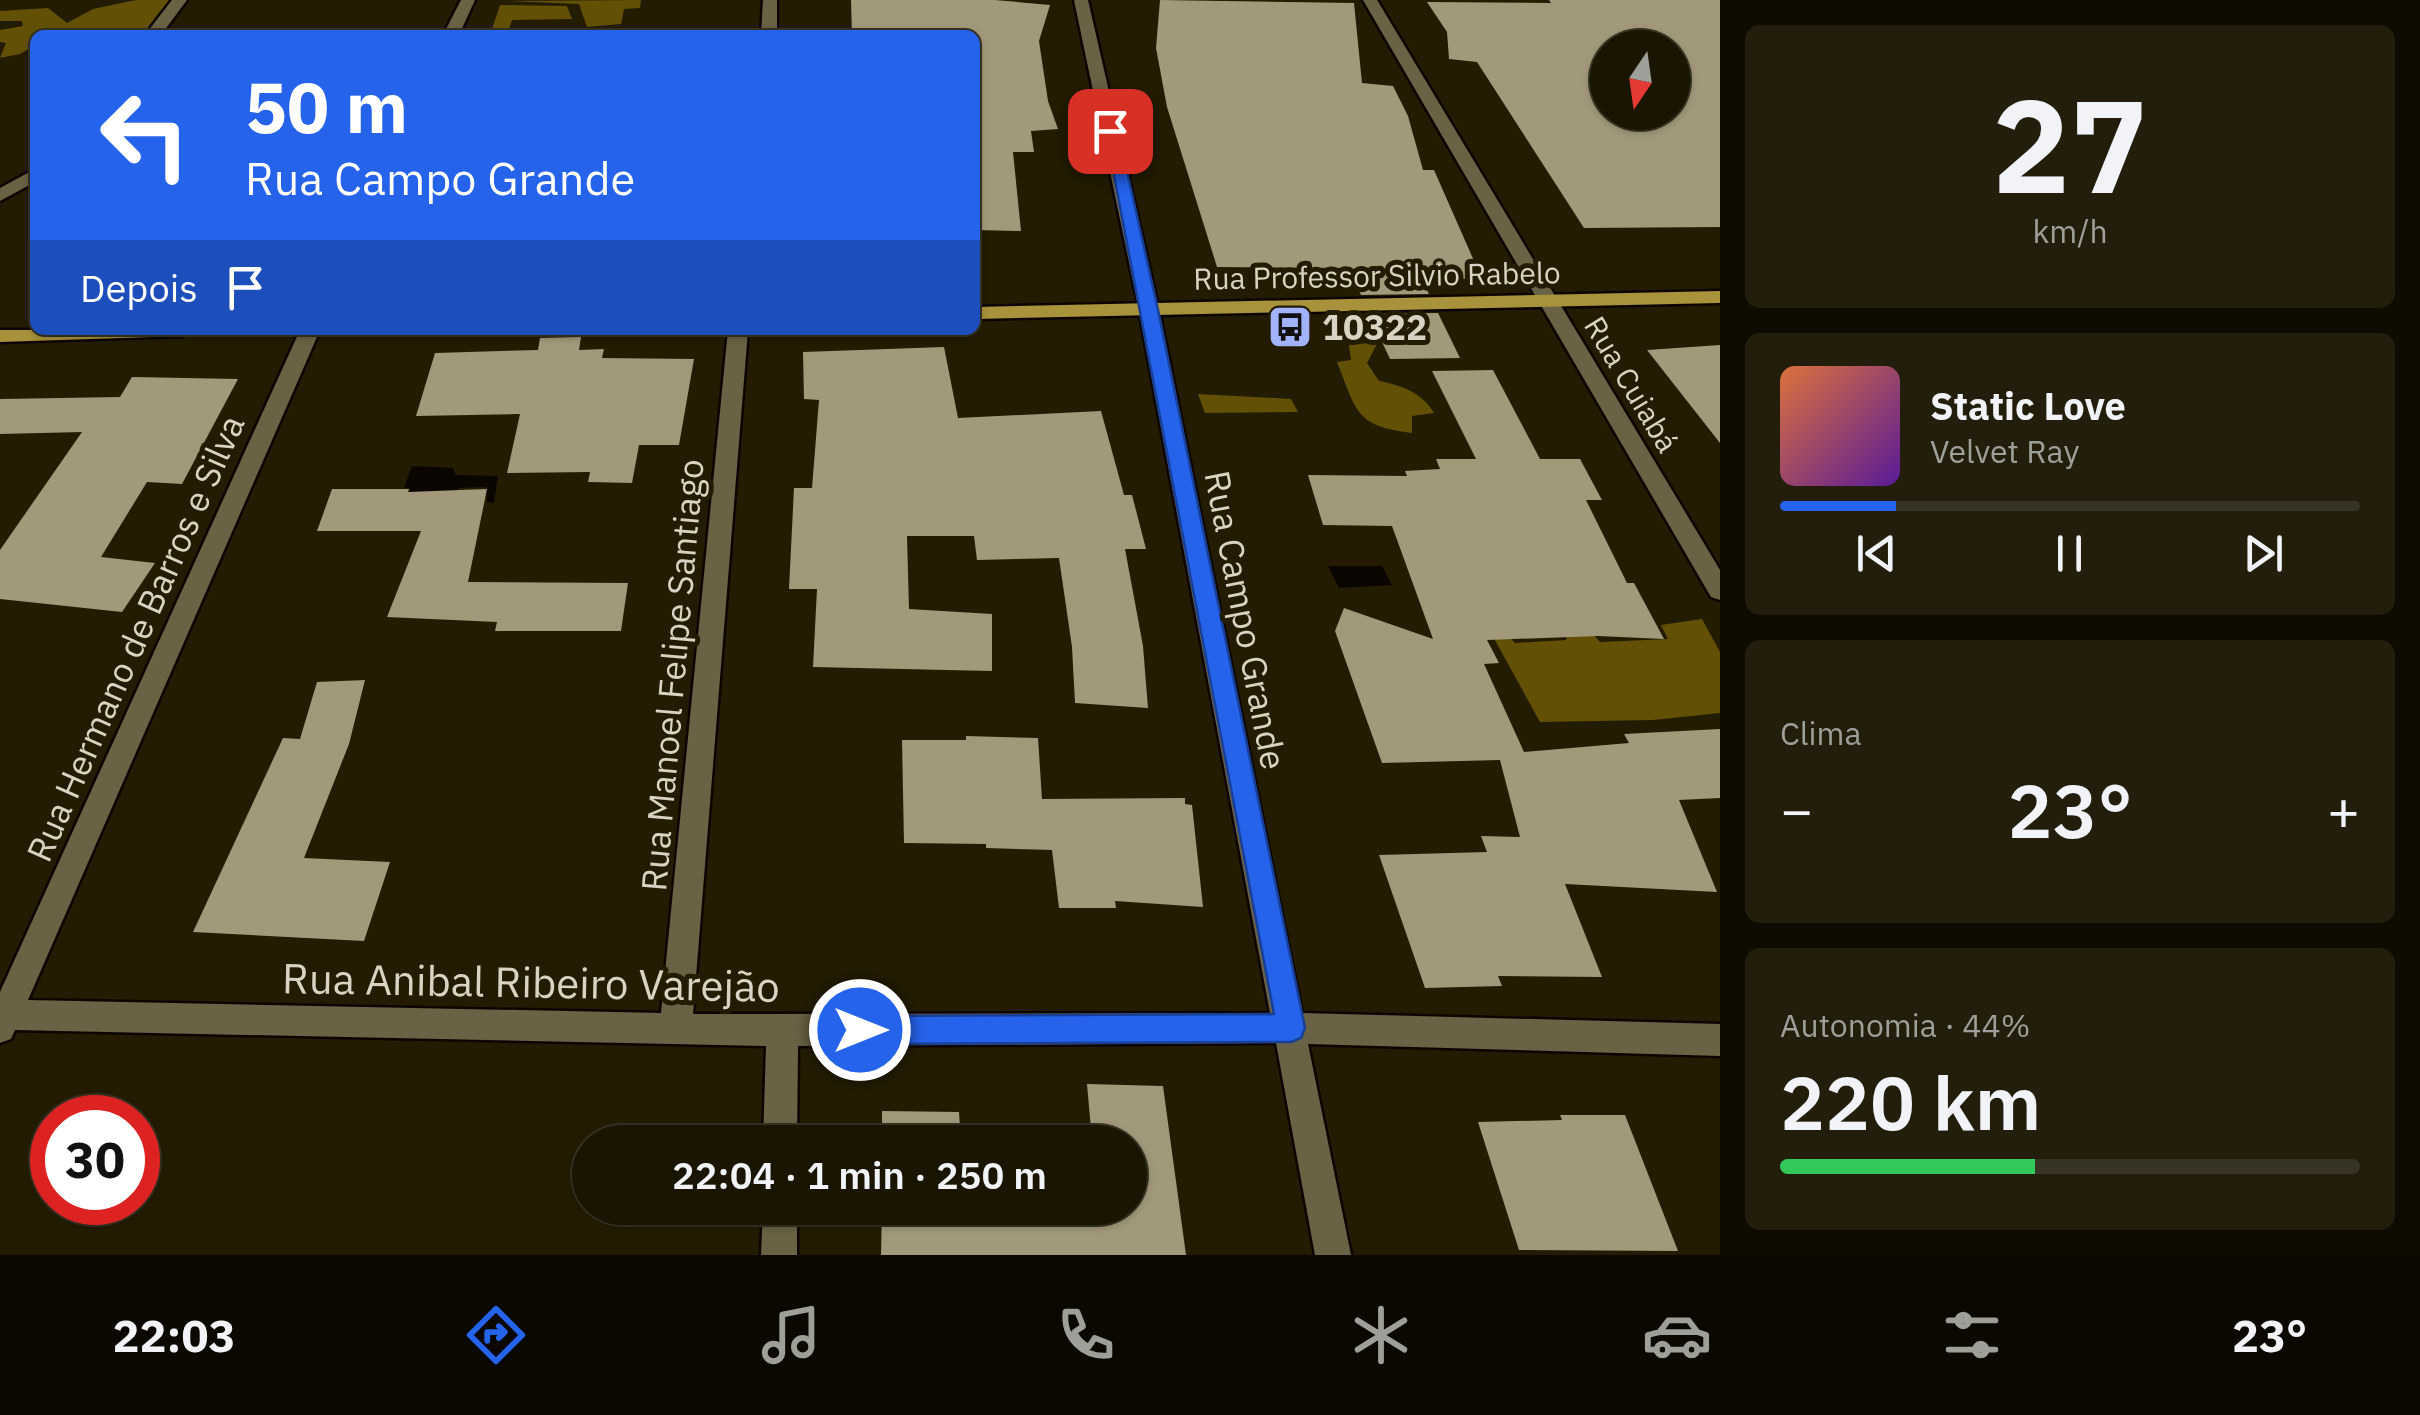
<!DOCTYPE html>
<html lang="pt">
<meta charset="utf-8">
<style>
body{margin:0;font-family:"IBM Plex Sans",sans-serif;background:#231e0c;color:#f1f3f6;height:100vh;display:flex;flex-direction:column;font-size:38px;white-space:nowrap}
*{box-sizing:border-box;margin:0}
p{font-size:32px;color:#9f9f99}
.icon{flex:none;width:55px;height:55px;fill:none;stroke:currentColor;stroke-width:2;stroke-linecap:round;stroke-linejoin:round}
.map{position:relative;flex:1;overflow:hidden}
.drawer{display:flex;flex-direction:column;gap:25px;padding:25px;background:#0e0c01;width:700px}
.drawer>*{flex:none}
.top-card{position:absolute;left:30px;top:30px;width:950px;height:305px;border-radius:15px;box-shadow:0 2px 8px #0004,0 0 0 2px #383424;background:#2563eb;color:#fff;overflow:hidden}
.needle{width:65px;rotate:193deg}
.fabs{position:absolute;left:1590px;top:30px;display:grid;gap:20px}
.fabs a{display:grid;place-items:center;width:100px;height:100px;border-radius:50%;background:#1a1502;box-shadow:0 2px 8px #0004,0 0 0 2px #383424;font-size:50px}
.speed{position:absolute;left:30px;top:1095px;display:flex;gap:20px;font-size:50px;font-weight:700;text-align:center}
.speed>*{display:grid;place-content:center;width:130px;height:130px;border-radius:50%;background:#1a1502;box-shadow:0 2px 8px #0004,0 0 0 2px #383424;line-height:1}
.speed .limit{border:15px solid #d22;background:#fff;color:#111}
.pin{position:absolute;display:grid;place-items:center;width:85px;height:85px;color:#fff;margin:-42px;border-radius:20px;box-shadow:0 5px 15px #0006}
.me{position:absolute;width:110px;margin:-55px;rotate:90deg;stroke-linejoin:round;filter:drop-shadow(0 0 8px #0008)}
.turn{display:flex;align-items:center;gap:35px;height:210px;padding:0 50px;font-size:45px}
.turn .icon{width:130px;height:130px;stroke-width:2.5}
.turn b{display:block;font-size:70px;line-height:85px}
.then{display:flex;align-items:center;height:95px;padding:0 50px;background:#0003;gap:20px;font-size:38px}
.big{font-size:75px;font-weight:600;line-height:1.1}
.drawer .tile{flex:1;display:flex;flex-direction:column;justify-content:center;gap:15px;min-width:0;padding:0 35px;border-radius:15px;background:#231e0c}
.drawer .dial{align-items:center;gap:0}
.dial b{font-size:130px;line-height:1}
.song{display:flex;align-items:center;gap:30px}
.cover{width:120px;height:120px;border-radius:15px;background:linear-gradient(135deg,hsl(20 70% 55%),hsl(270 70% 35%))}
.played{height:10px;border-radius:5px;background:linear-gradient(90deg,#2563eb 20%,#383424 20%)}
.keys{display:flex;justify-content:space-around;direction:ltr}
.heat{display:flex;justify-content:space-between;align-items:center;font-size:55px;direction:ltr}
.charge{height:15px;border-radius:8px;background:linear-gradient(90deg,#34c759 44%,#383424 0)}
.trip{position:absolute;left:572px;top:1125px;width:575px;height:100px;border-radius:50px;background:#1a1502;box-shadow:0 2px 8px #0004,0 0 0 2px #383424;font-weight:600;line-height:100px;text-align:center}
.tab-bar{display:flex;height:160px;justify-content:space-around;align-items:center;background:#0a0801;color:#9f9f99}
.tab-bar .icon{width:70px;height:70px}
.tab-bar .active{color:#2563eb}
.tab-bar b{font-size:45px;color:#f1f3f6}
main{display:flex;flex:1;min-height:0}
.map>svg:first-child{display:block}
.forest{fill:#625105}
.water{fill:#0b0500}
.building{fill:#a2997b;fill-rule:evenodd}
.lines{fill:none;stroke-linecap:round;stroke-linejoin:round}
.minor-casing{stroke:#0d0600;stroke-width:5}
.major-casing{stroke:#0d0600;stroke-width:5}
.minor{fill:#6a6245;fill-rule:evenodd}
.major{fill:#a8923b;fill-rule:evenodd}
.route{fill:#2563eb;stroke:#184099;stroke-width:2.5}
.labels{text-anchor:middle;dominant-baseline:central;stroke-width:10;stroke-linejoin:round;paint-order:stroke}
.far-street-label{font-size:30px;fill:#d8d3c3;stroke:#231c02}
.poi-label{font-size:35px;font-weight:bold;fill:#d8d3c3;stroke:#231c02;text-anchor:start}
.street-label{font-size:35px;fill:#d8d3c3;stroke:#231c02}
.near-street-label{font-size:42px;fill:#d8d3c3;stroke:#231c02}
</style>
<main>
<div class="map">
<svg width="1720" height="1255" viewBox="0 0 1720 1255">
<rect width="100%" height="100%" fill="#231c02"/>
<g class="forest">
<polygon points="136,0 172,0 144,35 145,30 138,28 35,35 35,45 20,54 0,58 6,43 0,42 0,30 23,26 22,21 0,21 0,11 48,8 67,23 93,9"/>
<polygon points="641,0 640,8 624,9 621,24 587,27 579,4 506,1"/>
<polygon points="500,5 567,6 572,19 512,20 507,35 490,35"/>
<path d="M1378,342L1367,363L1379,381C1401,385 1423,393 1434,413L1412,416V433C1355,426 1357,412 1337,362L1351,360L1349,345Z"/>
<polygon points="1198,394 1291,399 1298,412 1205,413"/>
<polygon points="1702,619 1720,652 1720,713 1653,720 1540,722 1491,633 1507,635 1515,643 1566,640 1568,627 1588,628 1600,642 1668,639 1661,625"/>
</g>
<g class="water">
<polygon points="412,466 453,468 456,475 498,476 494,503 487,502 486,487 458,488 455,503 408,501 410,488 404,488"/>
<polygon points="1328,566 1382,566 1392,585 1339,588"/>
</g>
<g class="building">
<polygon points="851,0 995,0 1050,5 1039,41 1048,101 1058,129 1031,131 1034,152 1013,152 1021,231 975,230 975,35 852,35"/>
<polygon points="1160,0 1354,3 1362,83 1393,86 1408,116 1423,170 1434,170 1482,279 1421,278 1429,294 1361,295 1348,268 1217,267 1167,107 1156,48"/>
<path d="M1549,0H1720V227L1584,228L1477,62L1449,59L1447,32L1427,2L1551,3ZM1608,48H1672V112H1608Z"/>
<polygon points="1438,313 1460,358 1390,359 1369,314"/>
<polygon points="581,337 579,350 604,349 602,358 694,359 679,445 639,445 632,483 588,482 590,472 507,473 520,414 416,416 435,353 538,350 540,338"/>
<polygon points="1720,345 1720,443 1647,350"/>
<polygon points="944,347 958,418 1101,411 1124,495 1132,495 1146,549 1125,549 1143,646 1148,708 1075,703 1072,647 1059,558 977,560 974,536 907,536 909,609 992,614 992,671 813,667 817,589 789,589 794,488 812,488 819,400 804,399 803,352"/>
<polygon points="1493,370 1540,459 1580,459 1602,500 1586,500 1627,583 1634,583 1664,639 1598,636 1487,640 1499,663 1484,664 1524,752 1629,743 1624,734 1720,729 1720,798 1679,800 1717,892 1565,884 1602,977 1498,976 1502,986 1425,988 1379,855 1487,852 1481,836 1520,837 1500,760 1382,763 1335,631 1344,608 1433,639 1392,526 1323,525 1308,475 1407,476 1405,471 1440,469 1436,459 1476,459 1432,371"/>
<polygon points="132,377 238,379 182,484 147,482 101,557 155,563 122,612 0,599 0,550 82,432 0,434 0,399 120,397"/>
<polygon points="332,489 409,489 408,492 487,489 468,582 628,583 621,631 495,631 497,622 387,617 421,531 317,531"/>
<polygon points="365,680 349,744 304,858 390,862 364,941 193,932 283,738 300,739 317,682"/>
<polygon points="966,736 1038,738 1042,799 1185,798 1185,804 1192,805 1203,907 1115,901 1116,908 1059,908 1052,850 986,848 986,844 904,843 902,740 966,740"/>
<polygon points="1087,1084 1163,1086 1186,1255 881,1255 882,1208 1130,1208 1130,1142 882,1142 882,1111 959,1112 960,1128 1091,1129"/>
<polygon points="1560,1115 1625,1115 1678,1251 1519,1250 1478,1122 1562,1120"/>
</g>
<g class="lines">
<defs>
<g id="minor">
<polygon points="172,0 187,0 161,35 145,35"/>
<polygon points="461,0 475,0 459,35 443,35"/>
<polygon points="763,0 777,0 777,35 761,35"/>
<polygon points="1074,0 1088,0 1159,310 1302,1013 1720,1024 1720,1056 1308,1044 1351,1255 1315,1255 1276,1043 798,1046 797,1142 763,1142 766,1046 15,1030 11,1039 0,1043 0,992 300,330 320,330 28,1000 661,1013 728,330 748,330 693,1014 1270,1013 1139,310"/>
<polygon points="1363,0 1377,0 1720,570 1720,600 1711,597"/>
<polygon points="35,169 35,182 0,201 0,188"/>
<polygon points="763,1208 797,1208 797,1255 761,1255"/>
</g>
<g id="major">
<polygon points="1720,291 1720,303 975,319 975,307"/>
<polygon points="0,330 192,330 182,336 0,342"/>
</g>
</defs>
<use href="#minor" class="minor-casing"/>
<use href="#major" class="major-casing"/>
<use href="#minor" class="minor"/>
<use href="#major" class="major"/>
</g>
<polygon class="route" points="1105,128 1118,131 1158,310 1305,1028 1301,1038 1291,1042 860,1044 850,1040 846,1030 850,1020 860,1016 1274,1014"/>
<defs>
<symbol id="bus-square" viewBox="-11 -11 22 22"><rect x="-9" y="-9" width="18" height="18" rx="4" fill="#a2b2fd" stroke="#231c02"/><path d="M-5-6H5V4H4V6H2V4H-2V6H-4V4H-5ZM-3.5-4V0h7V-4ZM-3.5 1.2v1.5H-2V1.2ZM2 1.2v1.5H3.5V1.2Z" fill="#111"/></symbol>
</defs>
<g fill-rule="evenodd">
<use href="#bus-square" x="1265" y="302" width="50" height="50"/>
</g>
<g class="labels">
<g class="far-street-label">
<text transform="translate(1377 275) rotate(-1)">Rua Professor Silvio Rabelo</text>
<text transform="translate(1632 384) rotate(59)">Rua Cuiabá</text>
</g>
<g class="poi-label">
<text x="1322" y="327">10322</text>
</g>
<g class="street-label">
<text transform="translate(1246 620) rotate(79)">Rua Campo Grande</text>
<text transform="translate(135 638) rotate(-66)">Rua Hermano de Barros e Silva</text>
<text transform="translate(672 675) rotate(-85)">Rua Manoel Felipe Santiago</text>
</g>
<g class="near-street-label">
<text transform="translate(531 982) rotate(1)">Rua Anibal Ribeiro Varejão</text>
</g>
</g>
</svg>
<div class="fabs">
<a><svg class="needle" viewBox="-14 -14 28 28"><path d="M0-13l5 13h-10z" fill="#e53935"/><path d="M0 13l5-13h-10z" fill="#9f9f99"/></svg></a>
</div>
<div class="speed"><div class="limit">30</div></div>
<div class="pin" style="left:1110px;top:131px;background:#d93025"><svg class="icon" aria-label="arrive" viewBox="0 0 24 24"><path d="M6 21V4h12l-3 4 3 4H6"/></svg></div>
<svg class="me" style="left:860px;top:1030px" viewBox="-20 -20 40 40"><circle r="17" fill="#2563eb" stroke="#fff" stroke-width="3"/><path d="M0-11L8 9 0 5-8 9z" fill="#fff"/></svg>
<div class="trip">22:04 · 1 min · 250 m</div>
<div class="top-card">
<div class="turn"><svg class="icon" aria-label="left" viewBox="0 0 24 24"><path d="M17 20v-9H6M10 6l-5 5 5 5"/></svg><div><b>50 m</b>Rua Campo Grande</div></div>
<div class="then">Depois<svg class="icon" aria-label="arrive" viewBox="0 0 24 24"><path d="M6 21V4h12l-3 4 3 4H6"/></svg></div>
</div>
</div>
<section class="drawer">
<div class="tile dial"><b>27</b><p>km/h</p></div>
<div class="tile">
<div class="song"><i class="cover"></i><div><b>Static Love</b><p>Velvet Ray</p></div></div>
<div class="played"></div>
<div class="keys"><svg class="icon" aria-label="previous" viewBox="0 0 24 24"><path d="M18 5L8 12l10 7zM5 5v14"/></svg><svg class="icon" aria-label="pause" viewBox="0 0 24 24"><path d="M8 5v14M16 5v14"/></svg><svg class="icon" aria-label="next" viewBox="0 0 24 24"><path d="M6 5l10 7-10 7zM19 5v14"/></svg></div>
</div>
<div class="tile"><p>Clima</p>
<div class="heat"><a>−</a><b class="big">23°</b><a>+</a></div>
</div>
<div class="tile"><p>Autonomia · 44%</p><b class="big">220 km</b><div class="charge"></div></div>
</section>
</main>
<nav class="tab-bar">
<b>22:03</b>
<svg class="icon active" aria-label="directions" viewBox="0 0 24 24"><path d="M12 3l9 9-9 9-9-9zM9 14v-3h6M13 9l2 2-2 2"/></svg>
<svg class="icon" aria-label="music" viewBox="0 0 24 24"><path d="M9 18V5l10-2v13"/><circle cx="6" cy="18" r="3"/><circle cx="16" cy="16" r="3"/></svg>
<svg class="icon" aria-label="phone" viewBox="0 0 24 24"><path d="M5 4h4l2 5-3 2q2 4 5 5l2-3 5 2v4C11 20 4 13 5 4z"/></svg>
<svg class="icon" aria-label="climate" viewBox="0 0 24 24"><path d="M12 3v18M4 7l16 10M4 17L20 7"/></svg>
<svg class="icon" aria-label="car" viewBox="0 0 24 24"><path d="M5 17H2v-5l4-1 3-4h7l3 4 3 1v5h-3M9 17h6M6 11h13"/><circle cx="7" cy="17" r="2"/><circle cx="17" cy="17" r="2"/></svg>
<svg class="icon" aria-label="filters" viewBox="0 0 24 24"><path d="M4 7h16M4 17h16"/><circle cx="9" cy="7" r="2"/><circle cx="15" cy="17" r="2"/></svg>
<b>23°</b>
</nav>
